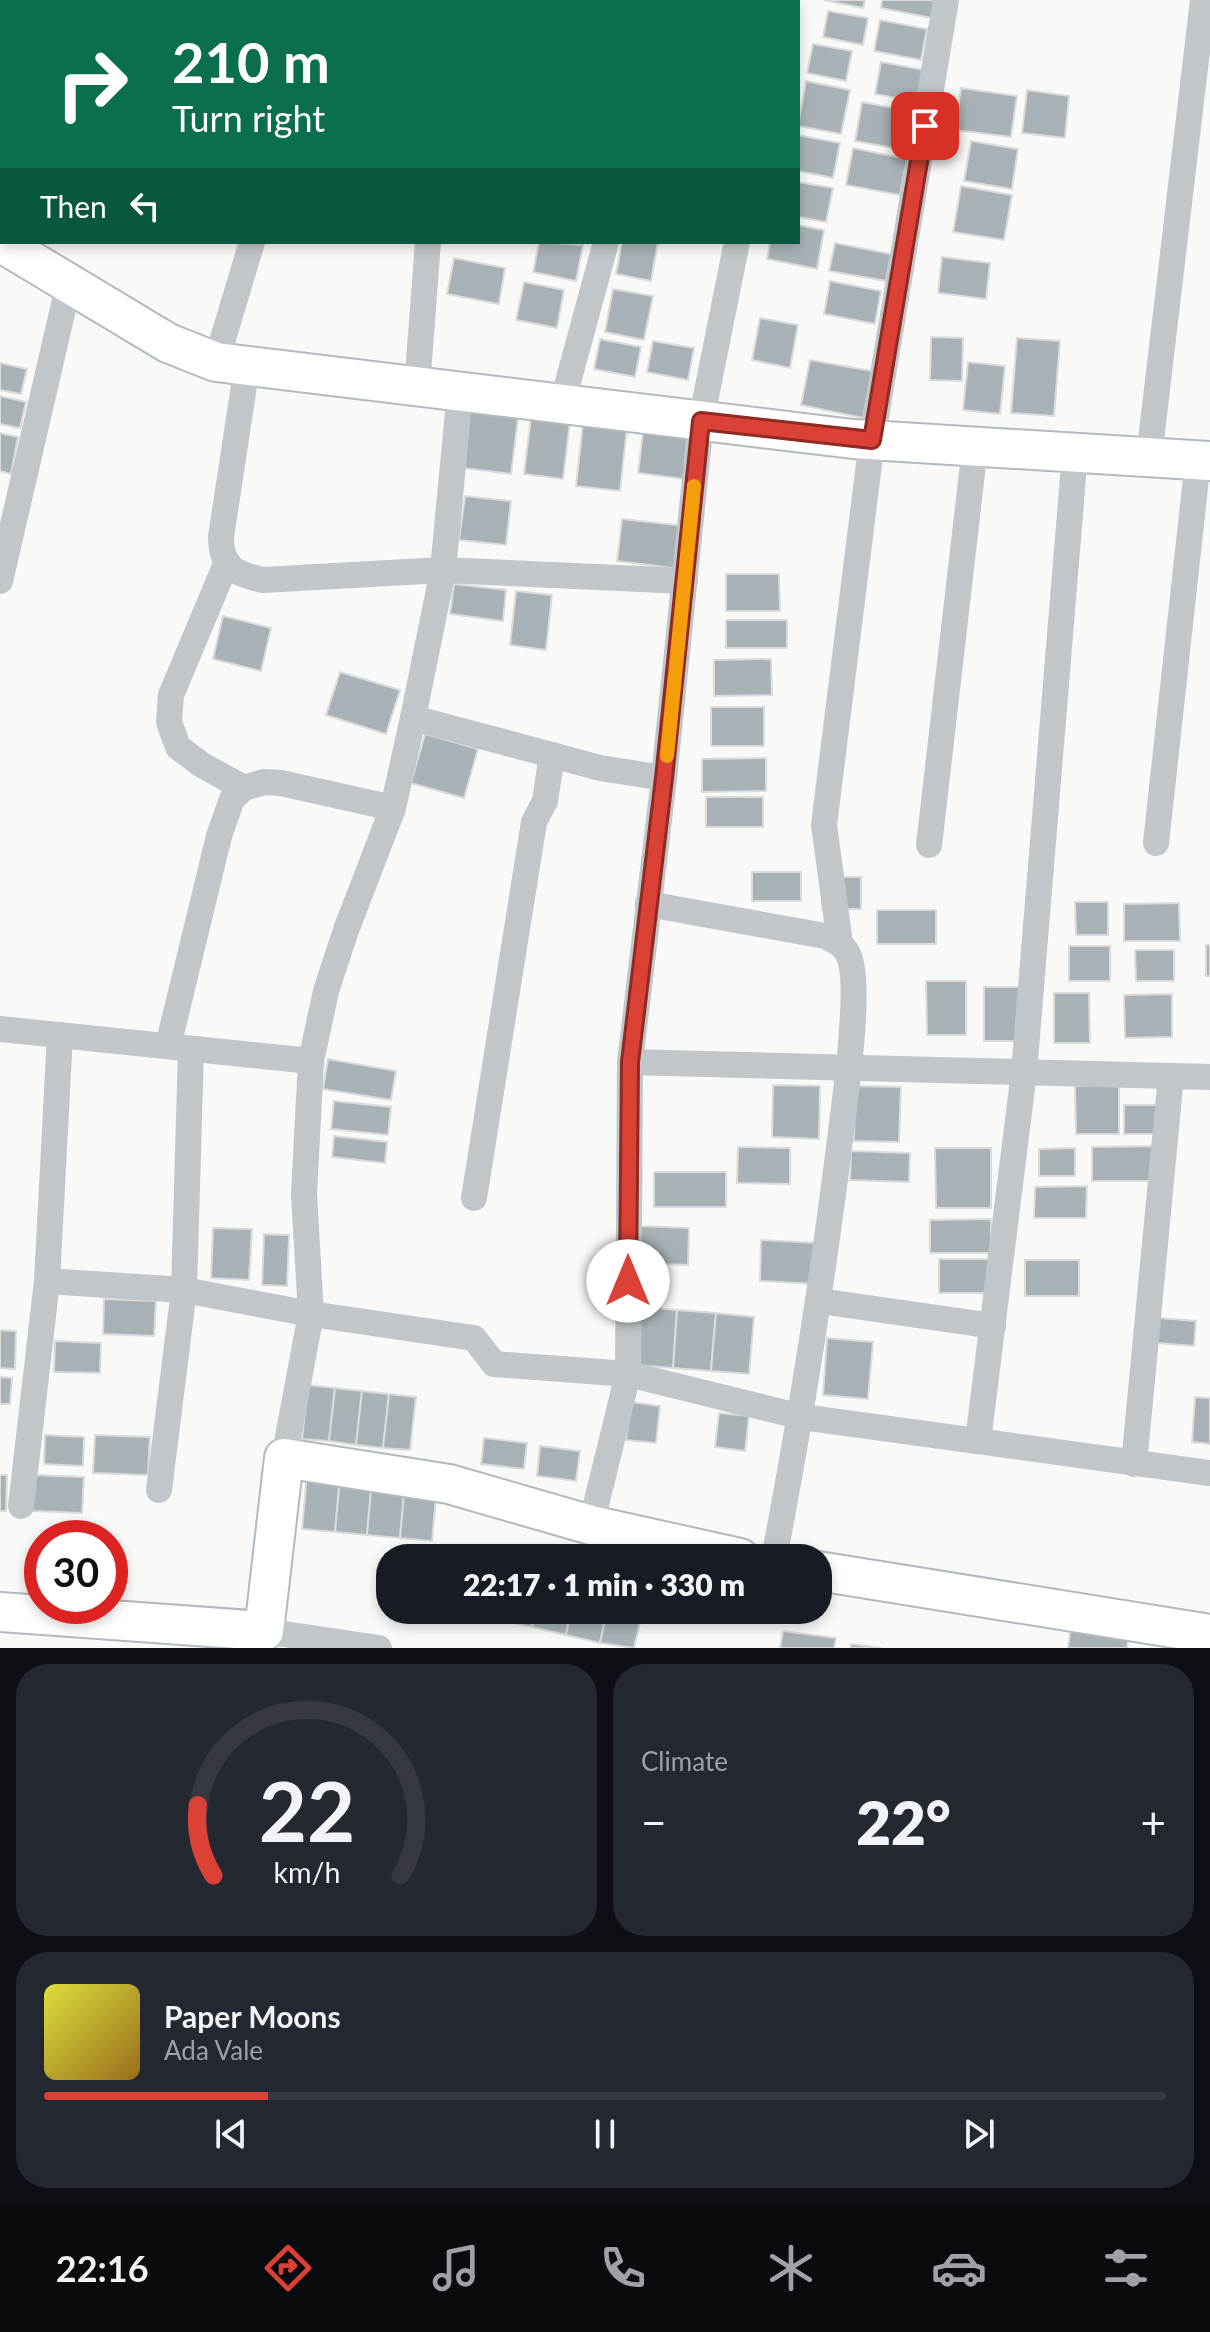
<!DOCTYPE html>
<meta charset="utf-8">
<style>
body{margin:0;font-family:Lato,sans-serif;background:#242831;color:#f1f3f6;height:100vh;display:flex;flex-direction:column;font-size:30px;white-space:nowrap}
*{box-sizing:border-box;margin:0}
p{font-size:26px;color:#9ea1a6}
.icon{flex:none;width:44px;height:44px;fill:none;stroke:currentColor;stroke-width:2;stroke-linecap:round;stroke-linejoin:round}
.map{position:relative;height:1648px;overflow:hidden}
.drawer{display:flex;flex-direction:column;gap:16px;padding:16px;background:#0d0f14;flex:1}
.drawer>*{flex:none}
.banner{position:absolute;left:0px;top:0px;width:800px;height:244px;box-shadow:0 4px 12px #0003;background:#0b6e4f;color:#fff;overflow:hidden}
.speed{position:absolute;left:24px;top:1520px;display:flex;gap:16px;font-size:40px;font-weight:700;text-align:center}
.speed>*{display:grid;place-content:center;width:104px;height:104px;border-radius:50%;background:#171b24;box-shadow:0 4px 12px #0003;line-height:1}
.speed .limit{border:12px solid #d22;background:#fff;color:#111}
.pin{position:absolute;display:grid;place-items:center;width:68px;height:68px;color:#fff;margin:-34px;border-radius:16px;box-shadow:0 4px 12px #0006}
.me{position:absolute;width:88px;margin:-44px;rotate:0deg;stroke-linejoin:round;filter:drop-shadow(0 0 6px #0008)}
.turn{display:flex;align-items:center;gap:28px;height:168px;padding:0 40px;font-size:36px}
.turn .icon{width:104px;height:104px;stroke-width:2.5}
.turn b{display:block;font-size:56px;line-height:68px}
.then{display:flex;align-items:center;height:76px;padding:0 40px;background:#0003;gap:16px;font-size:30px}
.big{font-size:60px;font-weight:800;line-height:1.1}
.drawer .tile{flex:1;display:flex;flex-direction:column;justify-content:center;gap:12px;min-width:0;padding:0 28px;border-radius:32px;background:#242831}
.drawer .dial{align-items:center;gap:0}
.dial svg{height:208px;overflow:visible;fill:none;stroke:#363941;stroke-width:7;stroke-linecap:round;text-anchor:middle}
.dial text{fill:#f1f3f6;stroke:none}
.song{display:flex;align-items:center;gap:24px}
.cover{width:96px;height:96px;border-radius:12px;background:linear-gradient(135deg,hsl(60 70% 55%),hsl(40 70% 35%))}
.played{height:8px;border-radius:4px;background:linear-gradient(90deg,#db4235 20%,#363941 20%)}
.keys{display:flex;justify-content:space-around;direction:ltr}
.heat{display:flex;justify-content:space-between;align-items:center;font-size:44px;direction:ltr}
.drawer .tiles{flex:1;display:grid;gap:16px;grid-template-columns:1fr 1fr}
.tile:last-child{grid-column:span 2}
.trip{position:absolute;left:376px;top:1544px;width:456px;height:80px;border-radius:32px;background:#171b24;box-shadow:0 4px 12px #0003;font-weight:800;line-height:80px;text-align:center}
.menu{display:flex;height:128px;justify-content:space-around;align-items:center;background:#090b0e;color:#9ea1a6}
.menu .icon{width:56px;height:56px}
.menu .on{color:#db4235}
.menu b{font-size:36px;color:#f1f3f6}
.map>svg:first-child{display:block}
.building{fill:#a8b2b6;stroke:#dbdbd9;stroke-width:2}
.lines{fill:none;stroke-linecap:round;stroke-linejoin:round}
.secondary-casing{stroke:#b3babd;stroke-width:42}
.minor{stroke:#c0c6c9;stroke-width:26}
.secondary{stroke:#fff;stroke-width:38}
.route-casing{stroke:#8e2b22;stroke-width:20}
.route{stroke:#db4235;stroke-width:14}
.slow{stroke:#f59e0b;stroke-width:14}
</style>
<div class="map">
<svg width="1210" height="1648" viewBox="0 0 1210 1648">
<rect width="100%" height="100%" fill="#f9f9f7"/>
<g class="building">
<polygon points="824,0 865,0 863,8"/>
<polygon points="882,0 935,0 932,18 881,8"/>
<polygon points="828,11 868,18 863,45 823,37"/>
<polygon points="880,20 927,29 921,60 874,51"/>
<polygon points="813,44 852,51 846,81 807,73"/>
<polygon points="881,62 924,70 918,102 875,94"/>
<polygon points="806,81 850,90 841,134 798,126"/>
<polygon points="961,88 1017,96 1011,137 955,130"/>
<polygon points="1027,90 1069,96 1065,138 1022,133"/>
<polygon points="862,102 916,112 909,151 855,141"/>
<polygon points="798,135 840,143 833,178 798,171"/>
<polygon points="971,141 1018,149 1012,189 964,181"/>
<polygon points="853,148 907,159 900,195 846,185"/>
<polygon points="798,182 833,188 826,222 798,217"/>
<polygon points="961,186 1012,195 1004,240 953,232"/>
<polygon points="798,225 824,230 817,269 767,259 770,242 798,242"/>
<polygon points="539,242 583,245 576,281 533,272"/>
<polygon points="622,242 658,242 651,281 616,274"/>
<polygon points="835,243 891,254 886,281 829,271"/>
<polygon points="942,257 990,263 986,299 938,293"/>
<polygon points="454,258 505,268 499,304 447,294"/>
<polygon points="830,281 881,291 875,324 824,314"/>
<polygon points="524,282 564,290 557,328 516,320"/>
<polygon points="613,289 653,296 644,340 605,332"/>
<polygon points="760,318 798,325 790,368 752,360"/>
<polygon points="931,337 963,338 962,381 930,380"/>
<polygon points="1017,338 1060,341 1054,416 1011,413"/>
<polygon points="600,339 641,347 635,377 594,369"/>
<polygon points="653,341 694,348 688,380 647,372"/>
<polygon points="810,360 872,371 863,418 801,405"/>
<polygon points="968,362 1005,366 1000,414 963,410"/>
<polygon points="0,363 27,369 21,394 0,390"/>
<polygon points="0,396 26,402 20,428 0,424"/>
<polygon points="470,405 519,410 511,474 463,468"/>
<polygon points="531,417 570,422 563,479 524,474"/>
<polygon points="583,423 627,428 620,491 576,486"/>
<polygon points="643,432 696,438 691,480 638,473"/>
<polygon points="0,433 18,437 11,474 0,471"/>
<polygon points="465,496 511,501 506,545 459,540"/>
<polygon points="622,519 685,526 680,569 617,561"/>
<polygon points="726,574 779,574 780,611 726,611"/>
<polygon points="454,584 506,590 503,621 450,614"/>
<polygon points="516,591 552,595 546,650 510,645"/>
<polygon points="223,616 271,628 261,671 213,659"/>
<rect x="726" y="620" width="61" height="28"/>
<polygon points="771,659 772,695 714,696 714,660"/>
<polygon points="340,672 400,690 386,734 326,715"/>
<rect x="711" y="707" width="53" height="39"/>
<polygon points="425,734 478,749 464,798 411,783"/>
<polygon points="766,758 766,791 702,792 702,759"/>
<rect x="706" y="797" width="57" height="30"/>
<rect x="752" y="872" width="49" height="29"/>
<polygon points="823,877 861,877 861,909 822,909"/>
<polygon points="1075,902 1108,902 1108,935 1076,935"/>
<polygon points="1179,903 1180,941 1124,941 1124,904"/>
<rect x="877" y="910" width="59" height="34"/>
<rect x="1206" y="945" width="4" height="31"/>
<rect x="1069" y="946" width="41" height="35"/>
<polygon points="1135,950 1174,950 1174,981 1136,981"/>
<polygon points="926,981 966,981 966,1035 927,1035"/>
<rect x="984" y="987" width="39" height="54"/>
<polygon points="1054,993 1089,993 1090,1043 1054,1043"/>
<polygon points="1172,994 1172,1037 1125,1038 1124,995"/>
<polygon points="328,1059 396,1071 391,1100 323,1089"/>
<polygon points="773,1085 820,1086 819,1139 772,1137"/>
<polygon points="1119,1085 1119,1134 1076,1134 1075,1086"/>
<polygon points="855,1086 901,1087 899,1142 854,1141"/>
<polygon points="334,1101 391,1107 388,1135 331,1129"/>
<rect x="1124" y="1105" width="34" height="29"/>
<polygon points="334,1136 387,1142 385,1163 332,1157"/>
<polygon points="1155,1146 1156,1181 1092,1181 1092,1147"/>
<polygon points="738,1147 790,1148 790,1184 737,1183"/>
<polygon points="935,1148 991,1148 991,1208 936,1208"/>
<polygon points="1075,1148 1075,1176 1039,1176 1039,1149"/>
<polygon points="851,1151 910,1153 909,1182 850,1180"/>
<rect x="654" y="1172" width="72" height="35"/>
<polygon points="1087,1186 1086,1218 1034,1218 1035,1187"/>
<polygon points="991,1219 991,1253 930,1253 930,1220"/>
<polygon points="639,1226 689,1228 688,1265 638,1263"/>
<polygon points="213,1228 252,1229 249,1280 211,1278"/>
<polygon points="264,1234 289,1235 287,1286 262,1285"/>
<polygon points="761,1240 818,1243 816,1284 760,1281"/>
<polygon points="939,1259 992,1259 993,1293 939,1293"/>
<rect x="1025" y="1260" width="54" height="36"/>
<polygon points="104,1299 156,1301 154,1336 103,1334"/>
<polygon points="639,1307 677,1310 673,1368 635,1365"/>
<polygon points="677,1310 716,1313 711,1371 673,1368"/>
<polygon points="716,1313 754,1317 749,1374 711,1371"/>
<polygon points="1159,1318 1196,1321 1194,1346 1157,1343"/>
<polygon points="0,1330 16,1331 15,1369 0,1368"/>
<polygon points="827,1338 873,1342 868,1399 823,1395"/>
<polygon points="55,1341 101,1343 100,1373 54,1372"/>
<polygon points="0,1377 12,1378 10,1404 0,1404"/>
<polygon points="308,1385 335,1388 329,1441 302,1439"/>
<polygon points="335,1388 362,1391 356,1445 329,1441"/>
<polygon points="362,1391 389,1394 383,1448 356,1445"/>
<polygon points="389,1394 416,1397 410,1450 383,1448"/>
<polygon points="1195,1397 1210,1398 1210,1444 1192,1442"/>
<polygon points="631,1402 660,1406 656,1443 626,1440"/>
<polygon points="719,1413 749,1416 745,1451 715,1447"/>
<polygon points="45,1435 84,1437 83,1466 44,1464"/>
<polygon points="95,1435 150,1437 148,1475 93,1473"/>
<polygon points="484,1438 527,1443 524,1469 481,1464"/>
<polygon points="540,1446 580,1451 576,1481 537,1476"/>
<polygon points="307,1474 340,1477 335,1532 302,1529"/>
<polygon points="0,1475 7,1475 6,1511 0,1511"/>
<polygon points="34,1475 84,1477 82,1513 32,1511"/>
<polygon points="340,1477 372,1480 367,1535 335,1532"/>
<polygon points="372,1480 405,1483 400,1538 367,1535"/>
<polygon points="405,1483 437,1486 432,1541 400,1538"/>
<polygon points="501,1610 536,1610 532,1627 498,1620"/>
<polygon points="536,1610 571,1610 566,1635 532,1627"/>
<polygon points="571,1610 607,1610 600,1643 566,1635"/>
<polygon points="607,1610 643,1610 634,1648 600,1643"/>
<polygon points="1071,1625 1129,1633 1127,1648 1068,1648"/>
<polygon points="783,1631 836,1638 834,1648 780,1648"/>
<polygon points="851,1644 881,1648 850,1648"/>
</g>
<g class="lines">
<defs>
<g id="secondary">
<polyline points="0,242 168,343 216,362 853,439 1210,461"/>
<polyline points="818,1571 1210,1634"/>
<polyline points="0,1612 264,1631 284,1458 449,1484 591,1525 740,1558"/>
</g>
</defs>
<use href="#secondary" class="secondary-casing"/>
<g class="minor">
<polyline points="246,0 253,2"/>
<polyline points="17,2 18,0"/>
<polyline points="444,2 444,0"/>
<polyline points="671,2 672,0"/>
<polyline points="786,2 786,0"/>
<polyline points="0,33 2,29"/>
<polyline points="216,362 252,242"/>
<path d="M247,366L221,537C221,567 235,574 263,580L443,570L685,581"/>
<polyline points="417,387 428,242"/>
<polyline points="562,404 606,242"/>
<polyline points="1149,457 1203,0"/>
<polyline points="226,564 171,695 169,722 178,747 202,765 244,788"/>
<polyline points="0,581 69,283"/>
<polyline points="413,718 552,755"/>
<polyline points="1156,843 1198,460"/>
<polyline points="929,845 975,447"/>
<path d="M648,904L825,936C834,940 843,944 848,954C862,981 846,1090 842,1124C824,1270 802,1414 774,1558"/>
<polyline points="840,943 824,825 872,440 946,0"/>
<polyline points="0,1029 311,1061"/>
<polyline points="168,1046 219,836 232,799 244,788 264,782 281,783 393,808"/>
<polyline points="630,1062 1210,1077"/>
<polyline points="474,1198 534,822 545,801 552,755 600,768 664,778"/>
<polyline points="47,1281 184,1290 311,1314 474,1338 494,1364 628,1374 802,1417 1210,1473"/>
<polyline points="820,1301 993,1326"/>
<polyline points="978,1441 1024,1072 1075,453"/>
<polyline points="284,1458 311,1314 304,1194 311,1061 326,991 346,930 393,808 413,718 443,570 460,391"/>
<polyline points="1134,1464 1171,1076"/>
<polyline points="159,1490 184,1290 191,1049"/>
<polyline points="21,1506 47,1281 60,1035"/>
<polyline points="591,1525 628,1374 630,1062 664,778 701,421 737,242"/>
<polyline points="263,1648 264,1631 379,1648"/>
</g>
<use href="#secondary" class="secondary"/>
</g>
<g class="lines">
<defs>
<polyline id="route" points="628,1281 630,1062 664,778 701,421 872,440 925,126"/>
</defs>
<use href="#route" class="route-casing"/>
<use href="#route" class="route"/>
<polyline class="slow" points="667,756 694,486"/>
</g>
</svg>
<div class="speed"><div class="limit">30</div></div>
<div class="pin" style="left:925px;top:126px;background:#d93025"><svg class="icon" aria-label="arrive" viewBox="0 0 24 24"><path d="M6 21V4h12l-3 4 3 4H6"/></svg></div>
<svg class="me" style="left:628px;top:1281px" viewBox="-20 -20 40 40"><circle r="19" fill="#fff"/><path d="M0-13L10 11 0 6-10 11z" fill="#db4235"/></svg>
<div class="trip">22:17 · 1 min · 330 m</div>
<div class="banner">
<div class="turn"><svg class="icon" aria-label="right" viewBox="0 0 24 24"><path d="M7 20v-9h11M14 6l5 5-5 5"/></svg><div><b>210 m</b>Turn right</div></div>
<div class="then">Then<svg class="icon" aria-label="left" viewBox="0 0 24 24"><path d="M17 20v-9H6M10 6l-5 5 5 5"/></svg></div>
</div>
</div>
<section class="drawer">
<div class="tiles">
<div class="tile dial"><svg viewBox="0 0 100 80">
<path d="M14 69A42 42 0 1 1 86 69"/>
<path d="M14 69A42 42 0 0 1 8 42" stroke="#db4235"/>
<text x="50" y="56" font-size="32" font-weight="700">22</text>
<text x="50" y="72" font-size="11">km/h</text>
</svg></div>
<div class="tile"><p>Climate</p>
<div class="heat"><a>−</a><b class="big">22°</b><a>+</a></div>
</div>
<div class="tile">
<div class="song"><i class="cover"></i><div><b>Paper Moons</b><p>Ada Vale</p></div></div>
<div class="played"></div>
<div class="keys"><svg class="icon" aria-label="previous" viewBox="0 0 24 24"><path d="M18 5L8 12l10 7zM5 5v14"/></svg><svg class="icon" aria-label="pause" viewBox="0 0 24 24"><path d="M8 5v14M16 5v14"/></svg><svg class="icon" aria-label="next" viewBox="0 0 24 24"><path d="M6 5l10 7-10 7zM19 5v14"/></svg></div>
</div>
</div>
</section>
<nav class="menu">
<b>22:16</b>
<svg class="icon on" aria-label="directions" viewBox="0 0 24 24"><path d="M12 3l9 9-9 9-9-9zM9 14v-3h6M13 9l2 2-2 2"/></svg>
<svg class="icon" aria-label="music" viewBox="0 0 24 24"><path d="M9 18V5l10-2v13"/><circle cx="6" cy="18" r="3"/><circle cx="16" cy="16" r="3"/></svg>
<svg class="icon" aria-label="phone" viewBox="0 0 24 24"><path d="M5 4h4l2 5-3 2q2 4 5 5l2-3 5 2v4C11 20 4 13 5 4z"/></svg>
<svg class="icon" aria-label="climate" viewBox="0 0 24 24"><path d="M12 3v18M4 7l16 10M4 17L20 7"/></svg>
<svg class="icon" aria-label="car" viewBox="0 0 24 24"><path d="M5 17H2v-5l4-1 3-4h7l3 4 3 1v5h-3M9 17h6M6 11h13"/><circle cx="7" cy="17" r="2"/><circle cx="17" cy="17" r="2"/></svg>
<svg class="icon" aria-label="filters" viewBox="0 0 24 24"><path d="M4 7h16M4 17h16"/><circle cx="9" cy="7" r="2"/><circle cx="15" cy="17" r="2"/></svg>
</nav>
